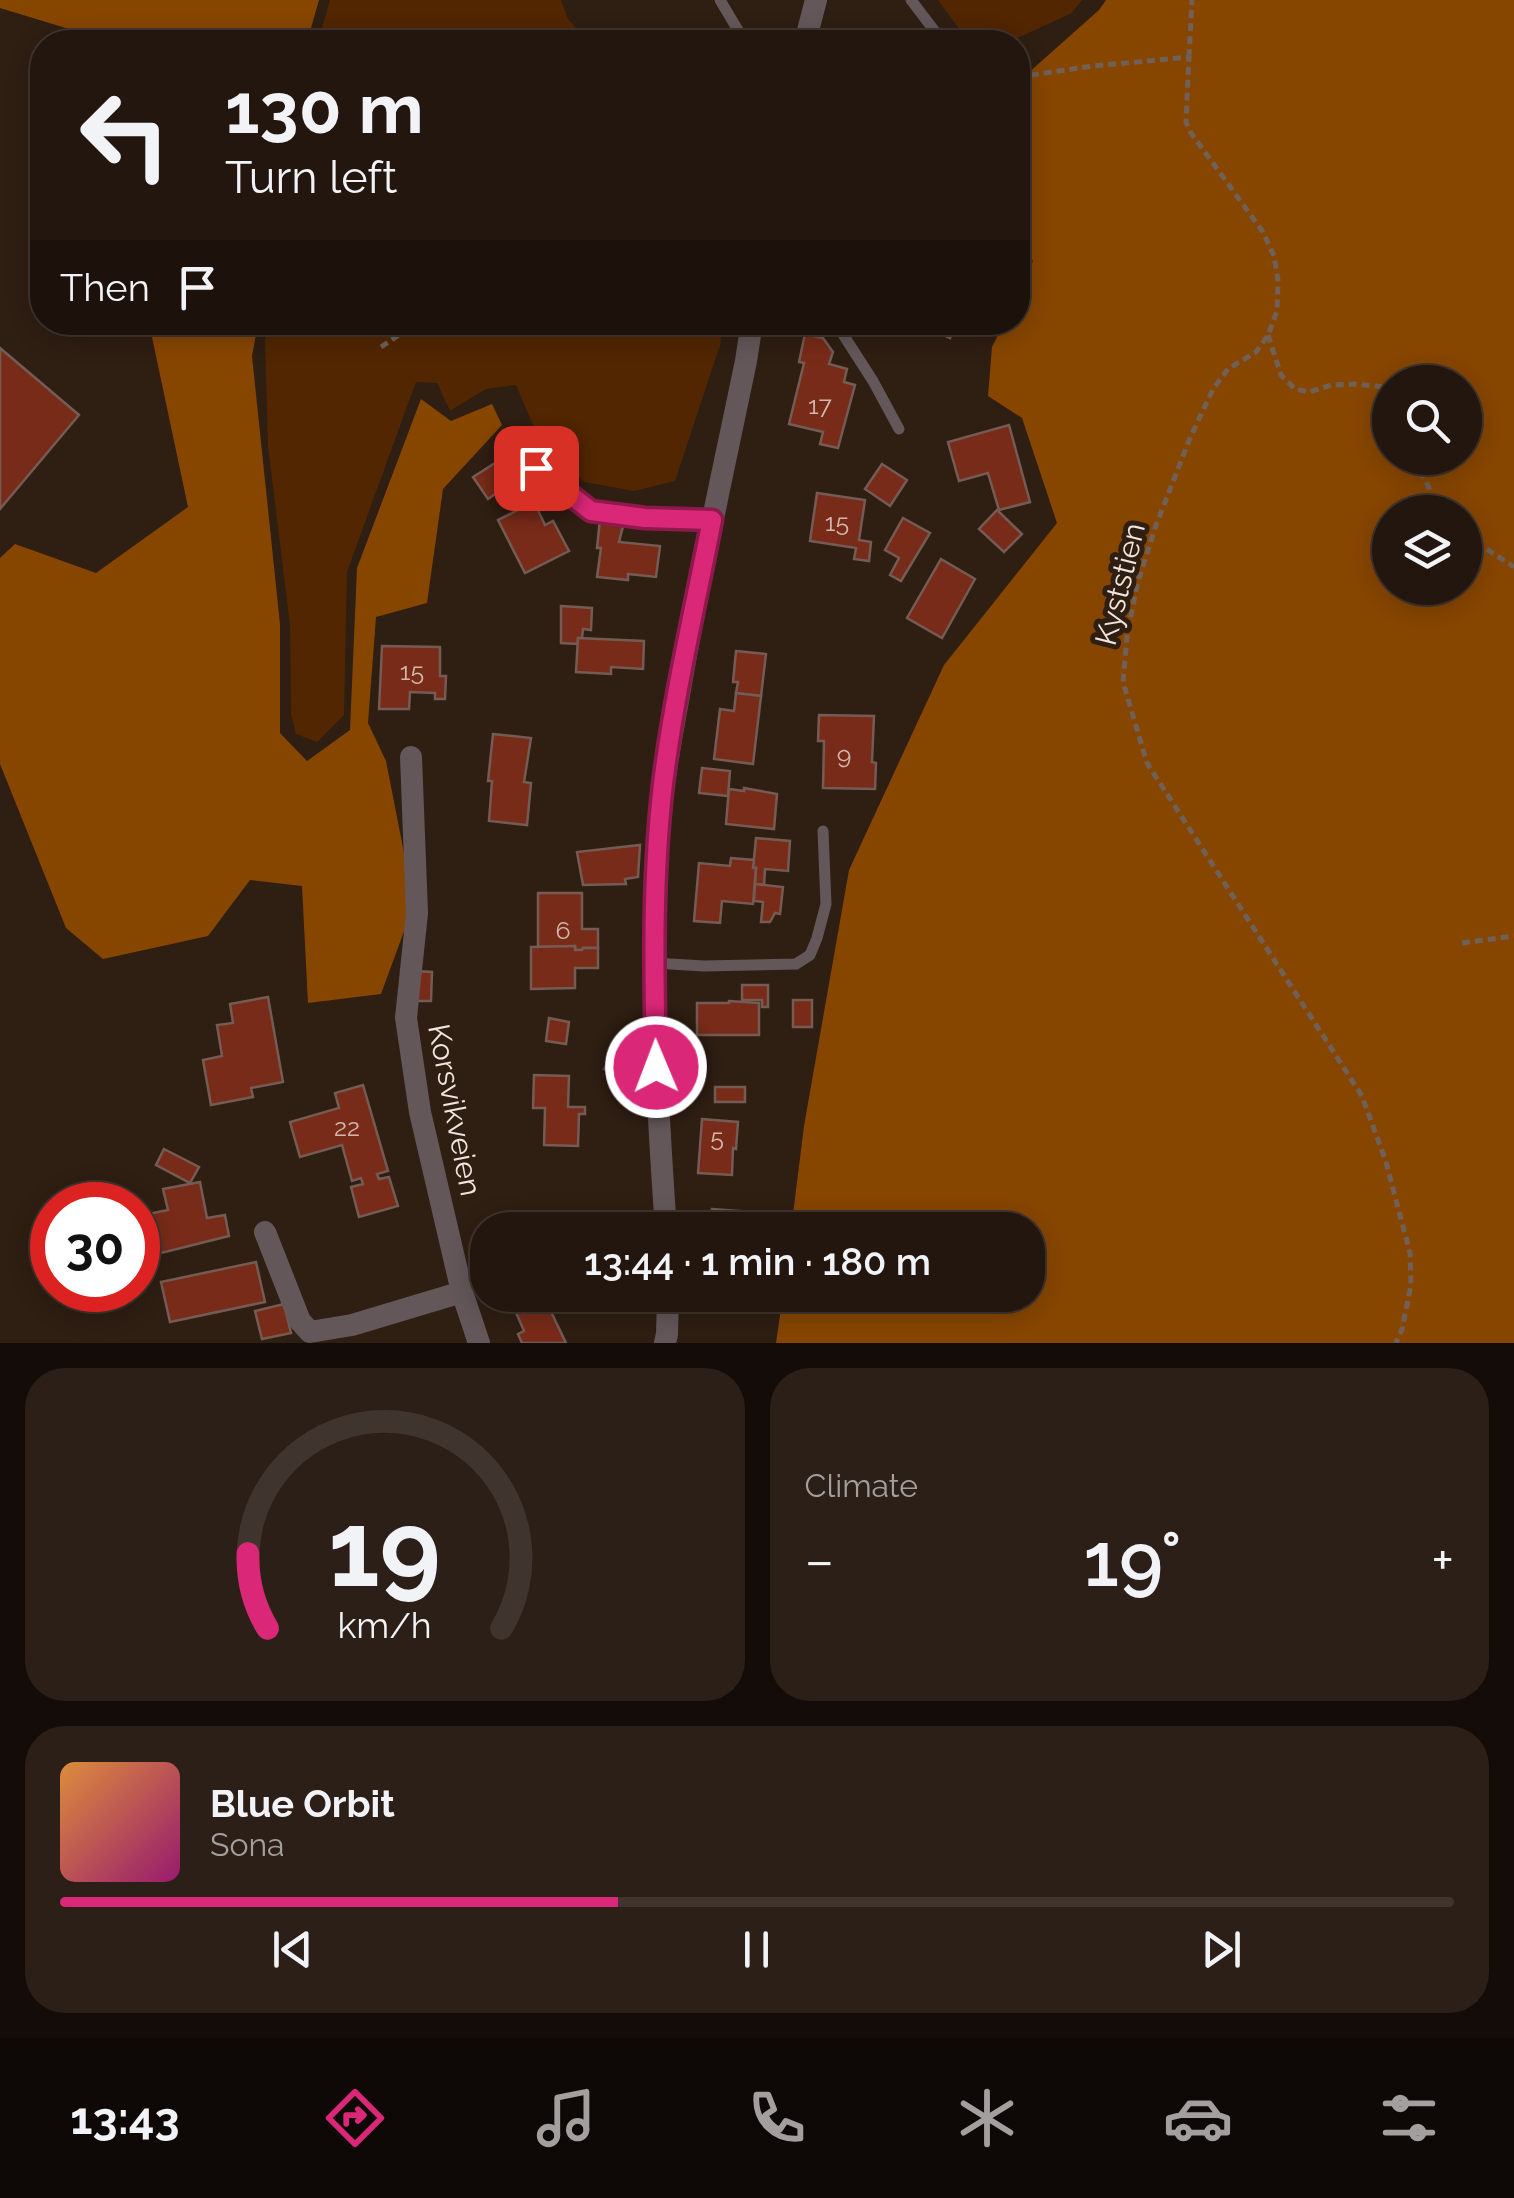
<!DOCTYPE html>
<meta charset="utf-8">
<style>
body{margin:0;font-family:Raleway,sans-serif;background:#2b1f17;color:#f1f3f6;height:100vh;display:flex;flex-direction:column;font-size:38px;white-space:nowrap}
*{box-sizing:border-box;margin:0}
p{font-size:32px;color:#a39f9e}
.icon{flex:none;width:55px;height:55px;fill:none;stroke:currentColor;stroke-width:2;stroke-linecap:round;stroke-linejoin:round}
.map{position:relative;height:1343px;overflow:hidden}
.details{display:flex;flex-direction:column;gap:25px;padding:25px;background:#130c08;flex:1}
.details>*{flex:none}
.top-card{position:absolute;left:30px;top:30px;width:1000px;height:305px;border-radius:40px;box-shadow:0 5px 25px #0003,0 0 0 2px #40352e;background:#23160e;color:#f1f3f6;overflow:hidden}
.controls{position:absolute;left:1372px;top:365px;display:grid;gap:20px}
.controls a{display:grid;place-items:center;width:110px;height:110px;border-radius:50%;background:#23160e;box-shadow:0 5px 25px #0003,0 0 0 2px #40352e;font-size:50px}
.speed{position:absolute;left:30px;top:1182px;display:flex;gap:20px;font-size:50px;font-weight:700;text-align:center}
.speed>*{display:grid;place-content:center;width:130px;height:130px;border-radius:50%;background:#23160e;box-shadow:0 5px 25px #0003,0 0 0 2px #40352e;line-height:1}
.speed .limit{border:15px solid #d22;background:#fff;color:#111}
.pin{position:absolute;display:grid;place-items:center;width:85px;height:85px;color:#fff;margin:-42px;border-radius:20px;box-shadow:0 5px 15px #0006}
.me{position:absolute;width:110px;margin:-55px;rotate:359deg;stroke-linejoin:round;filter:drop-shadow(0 0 8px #0008)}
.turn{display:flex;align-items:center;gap:35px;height:210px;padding:0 30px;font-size:45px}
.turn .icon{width:130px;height:130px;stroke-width:2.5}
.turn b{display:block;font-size:70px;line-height:85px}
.then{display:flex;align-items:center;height:95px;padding:0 30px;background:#0003;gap:20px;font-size:38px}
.big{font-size:75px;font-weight:600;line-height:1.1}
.details .widget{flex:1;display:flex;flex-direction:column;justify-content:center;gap:15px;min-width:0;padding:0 35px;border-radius:40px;background:#2b1f17}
.details .dial{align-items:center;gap:0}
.dial svg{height:260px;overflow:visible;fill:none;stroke:#40352e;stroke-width:7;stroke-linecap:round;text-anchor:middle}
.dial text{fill:#f1f3f6;stroke:none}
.song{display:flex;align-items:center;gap:30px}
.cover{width:120px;height:120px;border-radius:15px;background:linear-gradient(135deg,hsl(30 70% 55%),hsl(320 70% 35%))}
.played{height:10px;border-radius:5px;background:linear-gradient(90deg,#db2777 40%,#40352e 40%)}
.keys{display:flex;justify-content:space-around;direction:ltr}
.heat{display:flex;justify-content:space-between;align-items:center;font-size:55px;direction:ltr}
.details .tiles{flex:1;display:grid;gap:25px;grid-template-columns:1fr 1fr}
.widget:last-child{grid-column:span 2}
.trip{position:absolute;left:470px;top:1212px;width:575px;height:100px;border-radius:40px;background:#23160e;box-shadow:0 5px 25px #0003,0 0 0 2px #40352e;font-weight:600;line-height:100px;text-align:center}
.tab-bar{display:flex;height:160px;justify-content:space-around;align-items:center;background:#0e0906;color:#a39f9e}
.tab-bar .icon{width:70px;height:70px}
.tab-bar .current{color:#db2777}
.tab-bar b{font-size:45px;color:#f1f3f6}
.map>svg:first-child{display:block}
.green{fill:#512600}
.forest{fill:#874600;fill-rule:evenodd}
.building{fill:#782b18;stroke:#745b54;stroke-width:2.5}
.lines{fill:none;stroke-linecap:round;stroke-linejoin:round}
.path{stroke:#706056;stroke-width:5;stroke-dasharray:8 5;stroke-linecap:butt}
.lane{stroke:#635759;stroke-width:11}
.street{stroke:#635759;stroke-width:22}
.route-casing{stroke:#8e194d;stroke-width:25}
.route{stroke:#db2777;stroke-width:18}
.labels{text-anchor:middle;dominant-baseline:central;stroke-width:10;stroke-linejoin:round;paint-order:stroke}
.number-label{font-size:25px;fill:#d3b6ac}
.street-label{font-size:30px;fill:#f1e5dd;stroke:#2f1e12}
</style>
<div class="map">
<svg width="1514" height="1343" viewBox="0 0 1514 1343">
<rect width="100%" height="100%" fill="#2f1e12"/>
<g class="green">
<polygon points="330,0 561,0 568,19 589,42 318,42"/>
<polygon points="938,0 1082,0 1072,13 1011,41 968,41"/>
<polygon points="268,323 268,322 723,323 720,345 675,481 634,491 584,482 534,427 516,385 486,389 450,411 437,383 416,382 347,572 344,715 317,742 296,734 291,714 290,625 268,446 265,340"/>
</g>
<g class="forest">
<polygon points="0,0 319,0 307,42 93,42 92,36 0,8"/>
<path d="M1106,0H1514V1343H776L783,1295H1028V1230H791L804,1126L849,870L944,665L1057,523L1022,418L988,396L992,347L1004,323L1018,322V294L1033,261L1018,242V82L1099,10ZM1390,382H1465V458H1390ZM1465,512V588H1390V512Z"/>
<polygon points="149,323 258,323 252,356 280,624 280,733 307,761 350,730 357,568 421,399 451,421 492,404 502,425 443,489 427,603 376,617 368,723 386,761 414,904 381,994 308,1003 302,886 250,880 208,936 103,959 66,928 0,764 0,558 15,544 96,573 188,507"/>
</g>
<g class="building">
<polygon points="916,322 957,322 950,338"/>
<polygon points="805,334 823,338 833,352 829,364 847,369 844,382 855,385 838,448 820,444 823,432 789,424 804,363 799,362"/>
<polygon points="0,348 79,415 0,509"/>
<polygon points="1009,425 1030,502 999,510 988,473 959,481 948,442"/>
<polygon points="495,463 509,484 488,499 473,477"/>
<polygon points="882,464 907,480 890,506 865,489"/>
<polygon points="527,487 545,525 553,521 569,551 525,573 498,520 518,510 511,495"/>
<polygon points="817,493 865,500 859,540 871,542 869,561 854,559 856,548 810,541"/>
<polygon points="997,510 1022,534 1004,552 979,529"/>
<polygon points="903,518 930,533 901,581 890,575 899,558 885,550"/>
<polygon points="600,519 624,522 619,542 660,546 656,577 628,574 628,580 597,577 601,548 597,548"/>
<polygon points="941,559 975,579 942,638 907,618"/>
<polygon points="561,606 592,608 591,630 583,629 582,638 578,638 578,644 561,643"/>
<polygon points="578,638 644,641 643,669 611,667 611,674 576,672"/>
<polygon points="382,646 440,647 440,676 446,676 445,699 435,699 435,693 410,692 409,709 379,709"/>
<polygon points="736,651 766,654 761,696 736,693 738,682 733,682"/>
<polygon points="736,693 761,696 753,764 714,759 720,709 734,711"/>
<polygon points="819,715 874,716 872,762 876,763 875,789 823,788 824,741 818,741"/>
<polygon points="493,734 531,738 524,782 531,783 527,825 489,821 492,781 488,781"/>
<polygon points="702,768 730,771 728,796 699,793"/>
<polygon points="744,788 777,794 774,829 726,824 729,789 744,791"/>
<polygon points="756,838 790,841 788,871 765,869 764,885 755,884 756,868 753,868"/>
<polygon points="640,845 638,877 625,879 626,884 583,885 577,852"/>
<polygon points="731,858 754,860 753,868 756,868 753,904 722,901 720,923 694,921 699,863 730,866"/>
<polygon points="755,884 783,887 780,914 775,913 770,922 761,922 763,902 754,901"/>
<polygon points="538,893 582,893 582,929 598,929 598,948 583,948 582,950 575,950 575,946 538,947"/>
<polygon points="575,946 575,950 582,950 583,948 598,948 598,968 575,968 575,988 531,989 531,947"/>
<polygon points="416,971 432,972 431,1001 415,1001"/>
<polygon points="742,985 768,985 768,1007 762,1007 762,1000 742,1000"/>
<polygon points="268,997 283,1082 251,1088 253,1097 211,1105 203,1060 222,1056 217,1025 233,1023 230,1004"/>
<rect x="793" y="1000" width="19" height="27"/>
<polygon points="729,1001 759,1003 759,1035 697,1035 697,1003 729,1003"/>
<polygon points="549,1018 569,1022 566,1044 546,1041"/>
<polygon points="617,1046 628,1052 615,1075 604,1069"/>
<polygon points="534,1075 569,1076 568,1107 585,1107 585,1114 579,1114 578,1146 544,1145 545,1108 533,1108"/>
<polygon points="363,1085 388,1171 377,1174 379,1179 389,1177 398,1206 359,1217 351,1187 363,1184 361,1178 352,1181 342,1145 300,1157 290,1122 339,1108 335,1093"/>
<rect x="715" y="1087" width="30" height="15"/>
<polygon points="702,1119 738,1122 736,1149 733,1148 732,1175 698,1173"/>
<polygon points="164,1149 199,1167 190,1183 156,1165"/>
<polygon points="200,1182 207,1218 225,1215 229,1236 157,1254 148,1214 168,1210 163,1189"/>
<polygon points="712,1209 751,1212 751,1219 755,1219 755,1230 711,1230"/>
<polygon points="256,1262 265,1302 170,1322 161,1282"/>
<polygon points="543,1295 566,1343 522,1343 518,1334 524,1331 514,1308"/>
<polygon points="570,1295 595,1295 598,1301 579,1310"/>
<polygon points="707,1295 738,1295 737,1312 706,1310"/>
<polygon points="284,1304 291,1333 262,1339 255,1311"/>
</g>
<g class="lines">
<g class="path">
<polyline points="1189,57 1192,0"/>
<polyline points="1018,77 1093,66 1189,57 1186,122 1191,133 1263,232 1274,256 1278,280 1277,311 1268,335 1256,352 1228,369 1213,389 1190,438 1155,528 1137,585 1127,636 1123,682 1147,763 1362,1096 1386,1162 1410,1253 1411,1285 1402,1329 1396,1343"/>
<polyline points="1268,335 1281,375 1295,389 1310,392 1331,385 1355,384 1384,387 1390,392"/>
<polyline points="381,347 418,322"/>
<polyline points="1418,458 1421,472 1441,512"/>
<polyline points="1465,535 1514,567"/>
<polyline points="1462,943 1514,936"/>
</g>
<g class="lane">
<polyline points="720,0 745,42"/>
<polyline points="911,0 943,42"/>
<polyline points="835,322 873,381 899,429"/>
<polyline points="514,469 536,468 591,511 645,518 712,520"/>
<polyline points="654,963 704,966 796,964 810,955 817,938 826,904 823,831"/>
</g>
<g class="street">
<polyline points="805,42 816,0"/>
<polyline points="411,757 417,913 406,1018 420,1112 462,1292 479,1343"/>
<path d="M666,1230C657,1102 650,973 657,844C661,794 670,744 679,695C698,583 723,472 746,361L752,322"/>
<polyline points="265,1232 300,1321 310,1332 352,1325 462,1292"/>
<polyline points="665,1343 667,1334 668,1295"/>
</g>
</g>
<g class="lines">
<defs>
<path id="route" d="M536,468L591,511L645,518L712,520C695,607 674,695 663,784C652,877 654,972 656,1067"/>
</defs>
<use href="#route" class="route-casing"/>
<use href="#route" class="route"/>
</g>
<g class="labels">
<g class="number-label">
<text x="820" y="405">17</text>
<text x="837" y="522">15</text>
<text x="412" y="671">15</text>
<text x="844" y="755">9</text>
<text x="563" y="930">6</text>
<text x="347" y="1127">22</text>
<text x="717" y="1137">5</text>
</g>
<g class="street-label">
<text transform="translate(1120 584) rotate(-76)">Kyststien</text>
<text transform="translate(455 1110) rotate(79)">Korsvikveien</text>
</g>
</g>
</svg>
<div class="controls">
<a><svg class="icon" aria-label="search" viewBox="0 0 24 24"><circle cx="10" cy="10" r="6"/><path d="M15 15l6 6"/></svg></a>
<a><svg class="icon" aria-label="layers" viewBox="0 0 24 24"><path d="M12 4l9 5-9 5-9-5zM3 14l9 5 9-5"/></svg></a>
</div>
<div class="speed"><div class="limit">30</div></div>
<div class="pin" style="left:536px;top:468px;background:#d93025"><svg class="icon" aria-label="arrive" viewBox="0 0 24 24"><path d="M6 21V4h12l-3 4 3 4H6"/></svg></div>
<svg class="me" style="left:656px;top:1067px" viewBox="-20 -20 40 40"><circle r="17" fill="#db2777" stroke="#fff" stroke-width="3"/><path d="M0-11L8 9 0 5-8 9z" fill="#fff"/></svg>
<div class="trip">13:44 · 1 min · 180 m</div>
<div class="top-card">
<div class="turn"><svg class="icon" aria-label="left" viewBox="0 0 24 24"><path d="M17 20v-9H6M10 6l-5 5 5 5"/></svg><div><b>130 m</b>Turn left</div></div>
<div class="then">Then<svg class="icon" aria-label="arrive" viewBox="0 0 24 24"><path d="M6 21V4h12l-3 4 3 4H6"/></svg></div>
</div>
</div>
<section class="details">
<div class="tiles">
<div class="widget dial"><svg viewBox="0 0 100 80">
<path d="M14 69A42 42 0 1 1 86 69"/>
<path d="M14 69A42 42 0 0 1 8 46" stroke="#db2777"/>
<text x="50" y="56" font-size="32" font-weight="700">19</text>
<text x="50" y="72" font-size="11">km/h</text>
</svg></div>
<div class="widget"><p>Climate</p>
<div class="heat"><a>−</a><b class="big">19°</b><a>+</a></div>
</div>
<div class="widget">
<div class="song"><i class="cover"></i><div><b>Blue Orbit</b><p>Sona</p></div></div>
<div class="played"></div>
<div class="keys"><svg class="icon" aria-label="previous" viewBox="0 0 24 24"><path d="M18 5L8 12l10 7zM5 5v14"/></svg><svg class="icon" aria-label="pause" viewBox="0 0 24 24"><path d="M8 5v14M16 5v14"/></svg><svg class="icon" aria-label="next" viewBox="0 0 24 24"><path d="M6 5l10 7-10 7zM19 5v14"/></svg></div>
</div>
</div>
</section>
<nav class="tab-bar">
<b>13:43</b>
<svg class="icon current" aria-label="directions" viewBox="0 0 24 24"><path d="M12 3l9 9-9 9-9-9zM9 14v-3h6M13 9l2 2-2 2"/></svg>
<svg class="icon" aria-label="music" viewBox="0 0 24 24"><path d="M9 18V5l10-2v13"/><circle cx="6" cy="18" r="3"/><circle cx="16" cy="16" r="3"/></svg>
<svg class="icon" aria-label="phone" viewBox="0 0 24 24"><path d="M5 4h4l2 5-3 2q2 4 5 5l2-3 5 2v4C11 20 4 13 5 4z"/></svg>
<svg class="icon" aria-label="climate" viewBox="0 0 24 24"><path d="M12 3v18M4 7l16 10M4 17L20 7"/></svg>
<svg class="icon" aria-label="car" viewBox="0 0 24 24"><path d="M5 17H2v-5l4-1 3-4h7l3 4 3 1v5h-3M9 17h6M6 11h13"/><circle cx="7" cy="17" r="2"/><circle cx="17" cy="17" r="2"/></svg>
<svg class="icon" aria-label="filters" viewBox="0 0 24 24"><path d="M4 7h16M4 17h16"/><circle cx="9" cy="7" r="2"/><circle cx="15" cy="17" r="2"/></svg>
</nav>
